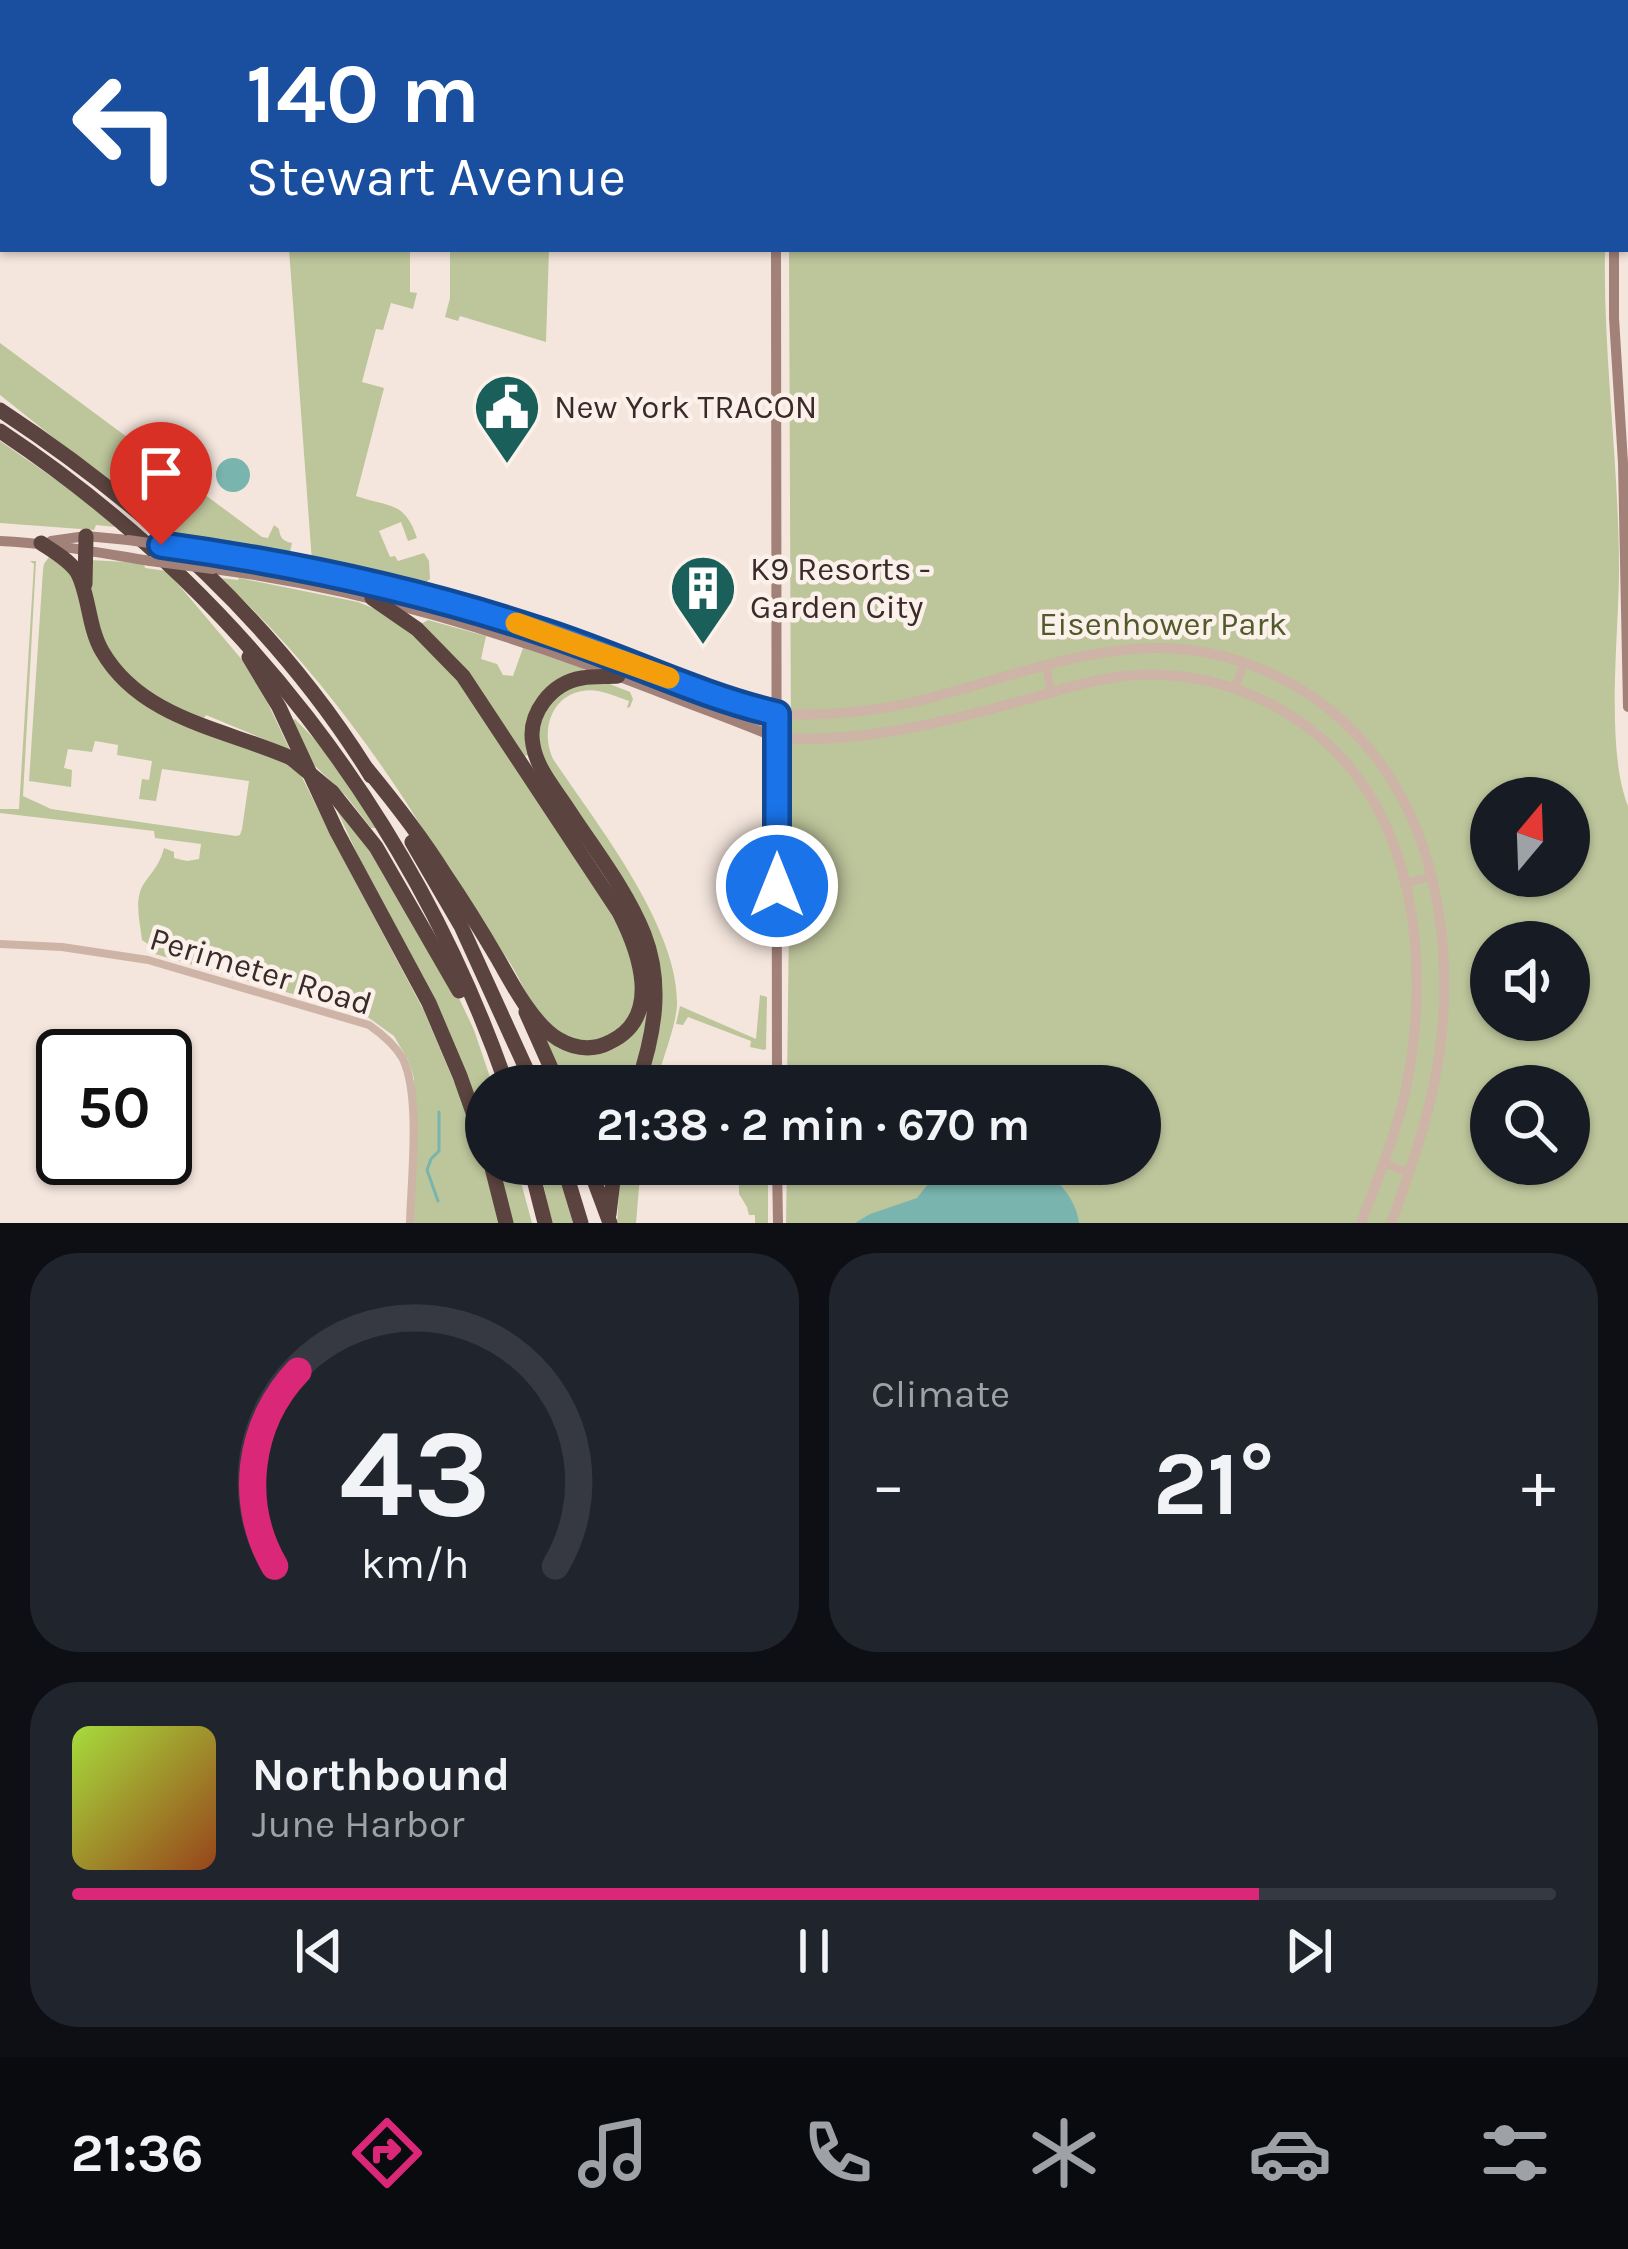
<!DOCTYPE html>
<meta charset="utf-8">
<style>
body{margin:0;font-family:Karla,sans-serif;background:#20242c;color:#f1f3f6;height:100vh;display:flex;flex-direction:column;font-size:45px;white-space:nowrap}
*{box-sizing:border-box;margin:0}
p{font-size:39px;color:#9ea1a6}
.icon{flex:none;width:66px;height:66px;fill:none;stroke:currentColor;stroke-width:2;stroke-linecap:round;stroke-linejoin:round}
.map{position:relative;height:1223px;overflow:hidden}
.panel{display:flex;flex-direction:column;gap:30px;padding:30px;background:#0d0f14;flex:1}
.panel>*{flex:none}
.banner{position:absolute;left:0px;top:0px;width:1629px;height:252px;box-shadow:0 3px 9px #0004;background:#1a4fa0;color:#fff;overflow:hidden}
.needle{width:78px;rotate:19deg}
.tools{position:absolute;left:1470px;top:777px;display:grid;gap:24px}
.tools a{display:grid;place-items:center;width:120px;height:120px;border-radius:50%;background:#171b24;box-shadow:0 3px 9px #0004;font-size:60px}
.speed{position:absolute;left:36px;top:1029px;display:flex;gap:24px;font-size:60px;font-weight:700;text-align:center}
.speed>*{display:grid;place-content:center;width:156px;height:156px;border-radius:50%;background:#171b24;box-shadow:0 3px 9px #0004;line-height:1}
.speed .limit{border:6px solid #111;border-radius:18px;background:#fff;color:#111}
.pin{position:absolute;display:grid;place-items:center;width:102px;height:102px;color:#fff;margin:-123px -51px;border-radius:50% 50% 50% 0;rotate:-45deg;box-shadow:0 0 12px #0007}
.pin .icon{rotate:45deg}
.me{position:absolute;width:132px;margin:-66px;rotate:0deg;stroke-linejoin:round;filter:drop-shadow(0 0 9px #0008)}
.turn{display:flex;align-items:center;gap:42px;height:252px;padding:0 48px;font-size:54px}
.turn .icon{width:156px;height:156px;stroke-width:2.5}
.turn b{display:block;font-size:84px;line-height:102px}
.big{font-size:90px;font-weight:700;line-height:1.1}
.panel .tile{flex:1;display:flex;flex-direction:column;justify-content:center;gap:18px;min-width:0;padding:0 42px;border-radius:48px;background:#20242c}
.panel .dial{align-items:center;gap:0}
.dial svg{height:312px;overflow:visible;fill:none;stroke:#363941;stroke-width:7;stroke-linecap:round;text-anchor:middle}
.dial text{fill:#f1f3f6;stroke:none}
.song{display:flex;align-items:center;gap:36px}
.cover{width:144px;height:144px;border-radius:18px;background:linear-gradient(135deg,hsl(80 70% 55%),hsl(20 70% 35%))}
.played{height:12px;border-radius:6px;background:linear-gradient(90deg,#db2777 80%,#363941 80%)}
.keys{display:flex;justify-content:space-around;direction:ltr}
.heat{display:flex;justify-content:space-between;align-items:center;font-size:66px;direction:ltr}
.panel .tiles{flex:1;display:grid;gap:30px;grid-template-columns:1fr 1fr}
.tile:last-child{grid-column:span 2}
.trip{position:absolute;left:465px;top:1065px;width:696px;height:120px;border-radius:60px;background:#171b24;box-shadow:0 3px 9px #0004;font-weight:700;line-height:120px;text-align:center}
.tab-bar{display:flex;height:192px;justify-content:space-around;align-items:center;background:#090b0e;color:#9ea1a6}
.tab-bar .icon{width:84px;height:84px}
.tab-bar .selected{color:#db2777}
.tab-bar b{font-size:54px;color:#f1f3f6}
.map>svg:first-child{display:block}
.green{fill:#bdc59b;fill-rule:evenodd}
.water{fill:#79b4ae}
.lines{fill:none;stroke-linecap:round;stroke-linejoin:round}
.stream{stroke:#79b4ae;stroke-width:3}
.minor{stroke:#ceb3a7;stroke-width:8}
.tertiary{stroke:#ceb3a7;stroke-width:10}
.secondary{stroke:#a28178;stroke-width:10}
.motorway{stroke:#5b433f;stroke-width:15}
.secondary-bridge{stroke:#a28178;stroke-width:10}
.motorway-bridge{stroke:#5b433f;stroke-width:15}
.route-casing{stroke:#114b97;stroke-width:30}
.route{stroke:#1a73e8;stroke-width:21}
.slow{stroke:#f59e0b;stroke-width:21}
.labels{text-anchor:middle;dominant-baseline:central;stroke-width:9;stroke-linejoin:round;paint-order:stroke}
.poi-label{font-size:33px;fill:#3a2b28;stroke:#fbf1ea;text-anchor:start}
.park-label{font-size:33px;fill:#505a2a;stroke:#fbf1ea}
.street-label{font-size:33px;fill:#3a2b28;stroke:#fbf1ea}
</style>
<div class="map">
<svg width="1628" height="1223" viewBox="0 0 1628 1223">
<rect width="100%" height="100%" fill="#f4e6dd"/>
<g class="green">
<rect x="787" y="0" width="820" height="3"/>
<path d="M289,249H410V292L417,293L413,309L391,303L383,330L376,329L362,382L384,388L356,496C390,508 404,500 417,538L408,541L401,522L379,531L390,557L395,556L398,561L424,553L429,561L430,579L422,586L312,562Z"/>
<polygon points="450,249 549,249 546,342 460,316 458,321 445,317 450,298"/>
<path d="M789,249H1605C1603,356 1619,463 1619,570C1619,634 1605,749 1628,806V1223H786L787,1164H1140V1086H787L791,752ZM1491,798H1569V876H1491ZM1491,942H1569V1020H1491ZM1491,1086H1569V1164H1491Z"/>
<path d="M0,343L262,537L268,538L274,525L279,529C280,538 283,541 292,543L290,552L283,556L195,542L194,538L175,534L0,395Z"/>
<polygon points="0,441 78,495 116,527 96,525 94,530 0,523"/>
<path d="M49,557L75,573L81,609L128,690L298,769L331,836L424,1011L476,1134L501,1223H414V1078L408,1060L394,1036L369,1018L348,1010L148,952V944L142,940C140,921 133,898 145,882C154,869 160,864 164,848L174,852V858L187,861L199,859L201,844L155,838L154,831L0,813V809H19L34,564L30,561H36L23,796L51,809L236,836L240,835L242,829L249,781L162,769L156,801L139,799L142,779L149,780L152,761L117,755L118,745L95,741L92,752L68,749L64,768L72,770L71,787L29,781L43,570L44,564Z"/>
<path d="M90,560L144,563L145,568L167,571L254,674L290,750L206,715L204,718C154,702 110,671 94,618C89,601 90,578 90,560Z"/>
<path d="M220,578L238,580L239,578L358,602L395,617L451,667L625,934C633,957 642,990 632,1014C621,1040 586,1049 562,1036C536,1021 525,987 510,963C497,942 481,923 468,903C446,870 427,835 406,802C353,721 291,643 220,578Z"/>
<polygon points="428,620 486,636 481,659 497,664 503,675 513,676 523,648 585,669 547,689 530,754 525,756 468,672 421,624"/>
<path d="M607,683L630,692L633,699L630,707L627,708L629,701C614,696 598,688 582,691C549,697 541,734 553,759C596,823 679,927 677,1005C676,1026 661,1064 655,1086H641L658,967L543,763C533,733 542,692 577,684C586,682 598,683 607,683Z"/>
<polygon points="295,719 321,746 377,828 371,828 346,796 313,764 293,720"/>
<polygon points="330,795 355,826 450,979 474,1030 493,1086 486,1086 486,1133"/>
<polygon points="760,995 767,997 766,1049 764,1050 750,1047 751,1041 688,1017 683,1025 676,1024 680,1006 756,1039"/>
<polygon points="646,1007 652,1008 632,1086 566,1086 542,1034 606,1049"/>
<polygon points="496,1164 516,1164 532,1223 511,1223"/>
<polygon points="539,1164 555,1164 575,1223 552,1223"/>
<polygon points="621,1164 641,1164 636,1223 617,1223"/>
<polygon points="742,1164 763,1164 768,1168 768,1223 755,1223 755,1215 749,1215 747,1207 739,1194 739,1167"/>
</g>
<g class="water">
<circle cx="233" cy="475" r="17"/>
<path d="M944,1164C969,1164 997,1161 1022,1164C1050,1167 1076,1196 1079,1223H855L870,1214L917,1198Z"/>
</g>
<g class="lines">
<polyline class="stream" points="438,1201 427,1170 431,1159 439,1151 439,1112"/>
<g class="minor">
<polyline points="1046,665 1051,692"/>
<polyline points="1235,688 1244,663"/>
<polyline points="1405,883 1431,877"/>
<path d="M0,944L62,947L148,960L369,1025C382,1034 395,1045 403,1059C421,1097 411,1180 410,1223"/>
<polyline points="1384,1163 1409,1173"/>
</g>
<g class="tertiary">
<path d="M777,714C825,716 875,712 922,700C998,681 1073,650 1152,648C1215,646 1280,670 1329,709C1438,797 1461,953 1434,1084C1424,1132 1408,1178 1391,1223"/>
<path d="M777,738C858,743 933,725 1010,704C1051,693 1093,678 1135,675C1196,671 1257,690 1306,726C1418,808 1432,967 1405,1093C1395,1138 1377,1180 1361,1223"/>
</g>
<g class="secondary">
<polyline points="774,0 774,3"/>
<polyline points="1616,3 1616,0"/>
<polyline points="776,249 777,1086"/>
<polyline points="1614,249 1614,318 1623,463 1628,707"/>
<path d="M0,541C50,543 100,553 150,561"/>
<polyline points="51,541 86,536 128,540"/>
<polyline points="192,549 325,571 429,597 544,632 668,678 777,714"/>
<path d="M213,569C367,589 513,635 657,691C697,707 737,721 777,738"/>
<polyline points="777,1164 778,1223"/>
</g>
<g class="motorway">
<path d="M0,410C145,505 280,628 371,776"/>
<path d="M0,431C236,588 414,818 507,1086"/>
<path d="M41,543C53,551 69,560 77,572C89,593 88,627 102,651C141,719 225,729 291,758"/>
<polyline points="85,584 86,536"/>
<polyline points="249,657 279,707 337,832 429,1003 460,1076 486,1149"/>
<path d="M618,676C607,677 594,676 582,678C551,683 527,714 533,745C537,769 555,789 568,809C594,849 626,889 644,934C664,985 654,1036 637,1086"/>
<path d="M367,769C395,803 421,836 444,873C463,901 481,930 498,959C512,984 533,1024 558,1039C575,1049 593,1051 610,1042C663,1017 639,951 619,912L463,676L417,629L372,598"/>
<polyline points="332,792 376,847 459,991"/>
<polyline points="412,842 461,926 534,1086"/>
<polyline points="526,1012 559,1086"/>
<polyline points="491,1164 506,1223"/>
<polyline points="530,1164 545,1223"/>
<polyline points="563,1164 581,1223"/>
<polyline points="588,1164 610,1223"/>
<polyline points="609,1214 615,1164"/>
</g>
<g class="secondary-bridge">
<polyline points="128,540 192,549"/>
<polyline points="150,561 213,569"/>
</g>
<polyline class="motorway-bridge" points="291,758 332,792"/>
</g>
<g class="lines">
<defs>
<path id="route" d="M161,545C292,563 419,590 544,632C622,657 697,695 777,714V886"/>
</defs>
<use href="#route" class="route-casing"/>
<use href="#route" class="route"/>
<polyline class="slow" points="516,623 669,678"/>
</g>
<defs>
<symbol id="civic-pin" viewBox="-11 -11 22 30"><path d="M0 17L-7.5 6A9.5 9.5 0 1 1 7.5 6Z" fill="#1a5f59" stroke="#fbf1ea"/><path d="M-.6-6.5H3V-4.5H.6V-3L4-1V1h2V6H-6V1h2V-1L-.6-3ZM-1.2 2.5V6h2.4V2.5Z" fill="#fff"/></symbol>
<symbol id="building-pin" viewBox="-11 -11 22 30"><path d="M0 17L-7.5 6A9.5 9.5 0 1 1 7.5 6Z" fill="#1a5f59" stroke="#fbf1ea"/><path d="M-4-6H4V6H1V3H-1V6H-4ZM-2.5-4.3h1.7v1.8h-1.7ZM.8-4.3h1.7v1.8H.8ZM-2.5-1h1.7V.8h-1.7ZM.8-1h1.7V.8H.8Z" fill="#fff"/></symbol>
</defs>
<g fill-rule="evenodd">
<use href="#civic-pin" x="469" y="369" width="76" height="104"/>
<use href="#building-pin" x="665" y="550" width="76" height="104"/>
</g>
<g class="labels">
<g class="poi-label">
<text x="554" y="407">New York TRACON</text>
<text x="750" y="569">K9 Resorts -<tspan x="750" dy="38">Garden City</tspan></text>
</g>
<g class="park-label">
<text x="1163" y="624">Eisenhower Park</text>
</g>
<g class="street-label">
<text transform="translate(261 971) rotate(17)">Perimeter Road</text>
</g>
</g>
</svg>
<div class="tools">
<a><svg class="needle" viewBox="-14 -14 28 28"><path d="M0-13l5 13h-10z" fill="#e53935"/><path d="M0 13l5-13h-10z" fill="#9ea1a6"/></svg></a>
<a><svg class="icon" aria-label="sound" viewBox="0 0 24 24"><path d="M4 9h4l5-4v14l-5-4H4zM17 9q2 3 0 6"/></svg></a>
<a><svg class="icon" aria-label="search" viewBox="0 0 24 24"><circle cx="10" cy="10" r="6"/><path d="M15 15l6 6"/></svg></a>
</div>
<div class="speed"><div class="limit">50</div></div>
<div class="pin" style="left:161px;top:545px;background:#d93025"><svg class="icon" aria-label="arrive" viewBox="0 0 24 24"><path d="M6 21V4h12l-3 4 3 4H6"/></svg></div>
<svg class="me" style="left:777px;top:886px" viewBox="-20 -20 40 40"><circle r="17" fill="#1a73e8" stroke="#fff" stroke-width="3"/><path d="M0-11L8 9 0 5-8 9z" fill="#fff"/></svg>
<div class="trip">21:38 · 2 min · 670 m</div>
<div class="banner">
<div class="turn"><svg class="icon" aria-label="left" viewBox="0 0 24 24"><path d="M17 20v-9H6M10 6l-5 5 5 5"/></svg><div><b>140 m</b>Stewart Avenue</div></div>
</div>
</div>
<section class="panel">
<div class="tiles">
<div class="tile dial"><svg viewBox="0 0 100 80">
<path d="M14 69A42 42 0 1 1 86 69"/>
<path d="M14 69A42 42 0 0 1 20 19" stroke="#db2777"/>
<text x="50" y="56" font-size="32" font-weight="700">43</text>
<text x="50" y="72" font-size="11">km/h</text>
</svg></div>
<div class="tile"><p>Climate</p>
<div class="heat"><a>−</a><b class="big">21°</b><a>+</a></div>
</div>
<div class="tile">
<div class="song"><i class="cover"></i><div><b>Northbound</b><p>June Harbor</p></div></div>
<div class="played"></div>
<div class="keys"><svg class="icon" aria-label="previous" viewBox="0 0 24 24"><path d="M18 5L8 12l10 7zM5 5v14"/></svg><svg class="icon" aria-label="pause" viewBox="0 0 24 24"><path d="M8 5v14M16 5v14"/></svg><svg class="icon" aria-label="next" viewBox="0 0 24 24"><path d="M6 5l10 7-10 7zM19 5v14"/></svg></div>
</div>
</div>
</section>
<nav class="tab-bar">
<b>21:36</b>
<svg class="icon selected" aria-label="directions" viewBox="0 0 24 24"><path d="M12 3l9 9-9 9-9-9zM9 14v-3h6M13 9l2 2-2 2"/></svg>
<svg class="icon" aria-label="music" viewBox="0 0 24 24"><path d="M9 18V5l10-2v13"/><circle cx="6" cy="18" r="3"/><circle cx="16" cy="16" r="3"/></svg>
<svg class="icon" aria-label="phone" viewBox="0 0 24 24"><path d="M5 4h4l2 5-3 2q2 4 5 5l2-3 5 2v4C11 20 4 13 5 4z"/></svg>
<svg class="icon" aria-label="climate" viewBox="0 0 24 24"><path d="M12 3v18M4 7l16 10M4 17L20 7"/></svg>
<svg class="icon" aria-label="car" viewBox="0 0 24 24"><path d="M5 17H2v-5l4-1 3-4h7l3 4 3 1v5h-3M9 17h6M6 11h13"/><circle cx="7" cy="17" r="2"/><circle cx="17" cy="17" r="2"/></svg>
<svg class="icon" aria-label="filters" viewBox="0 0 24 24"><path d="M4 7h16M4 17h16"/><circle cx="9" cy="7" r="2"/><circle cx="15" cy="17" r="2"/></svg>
</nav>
